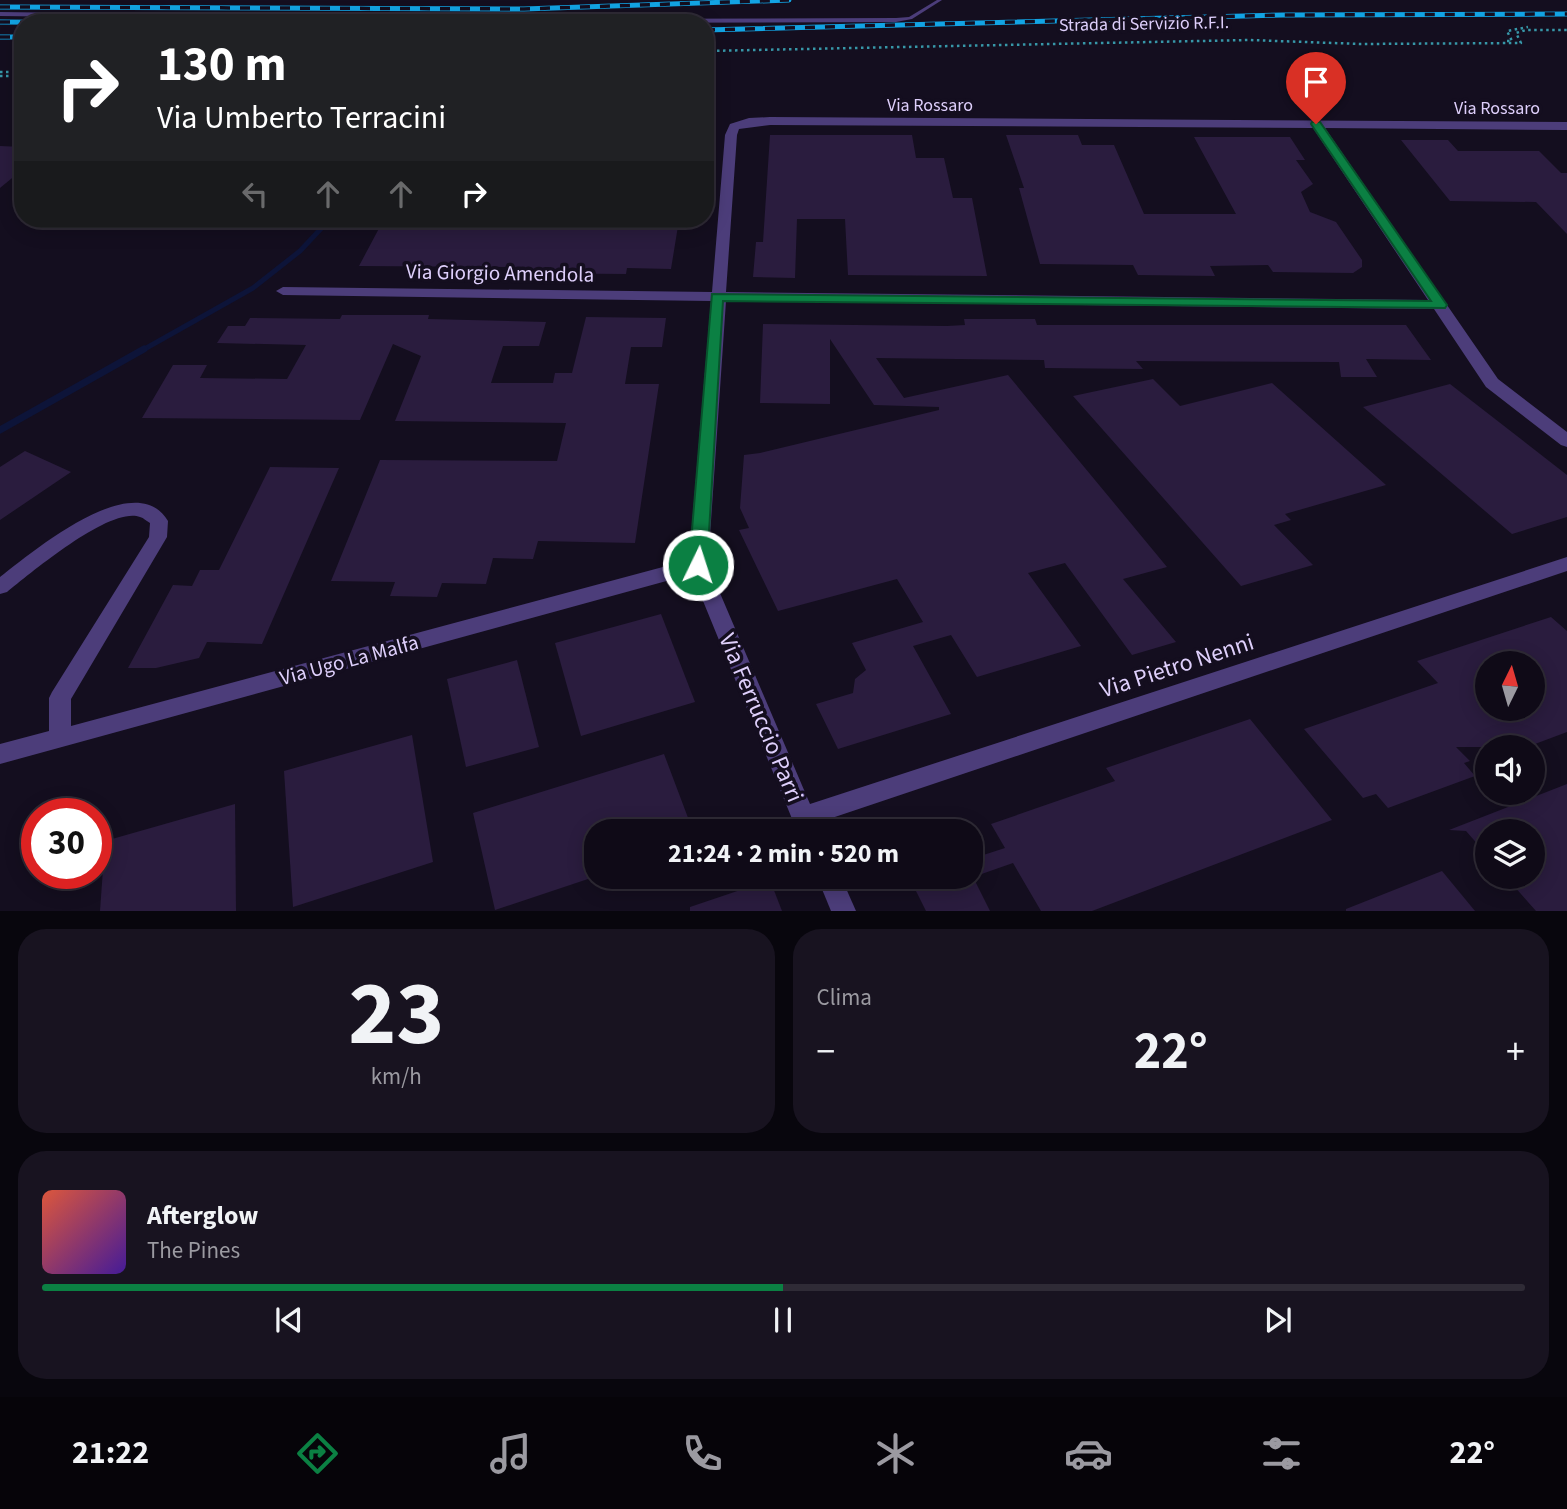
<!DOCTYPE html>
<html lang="it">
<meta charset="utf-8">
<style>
body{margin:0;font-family:"Source Sans 3",sans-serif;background:#181320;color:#f1f3f6;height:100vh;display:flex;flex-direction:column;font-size:26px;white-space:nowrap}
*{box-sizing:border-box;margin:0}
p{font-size:23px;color:#9b9aa1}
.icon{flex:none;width:38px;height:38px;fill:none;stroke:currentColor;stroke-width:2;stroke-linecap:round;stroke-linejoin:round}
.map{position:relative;height:911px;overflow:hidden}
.side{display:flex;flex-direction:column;gap:18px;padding:18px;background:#08060d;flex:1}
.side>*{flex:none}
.banner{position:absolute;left:14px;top:14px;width:700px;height:214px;border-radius:28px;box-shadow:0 4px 18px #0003,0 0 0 2px #2f2b36;background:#202124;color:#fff;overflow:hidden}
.needle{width:46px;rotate:5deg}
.fabs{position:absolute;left:1475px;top:651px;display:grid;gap:14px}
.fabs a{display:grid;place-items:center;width:70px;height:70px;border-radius:50%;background:#0f0a17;box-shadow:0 4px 18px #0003,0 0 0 2px #2f2b36;font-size:35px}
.speed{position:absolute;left:21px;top:798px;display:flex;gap:14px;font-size:35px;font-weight:700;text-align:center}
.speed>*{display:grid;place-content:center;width:91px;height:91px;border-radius:50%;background:#0f0a17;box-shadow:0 4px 18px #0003,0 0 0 2px #2f2b36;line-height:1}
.speed .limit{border:10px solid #d22;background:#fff;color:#111}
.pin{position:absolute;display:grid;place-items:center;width:60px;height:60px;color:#fff;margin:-72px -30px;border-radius:50% 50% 50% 0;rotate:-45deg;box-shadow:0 0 7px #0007}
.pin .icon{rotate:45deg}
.me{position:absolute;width:77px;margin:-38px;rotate:4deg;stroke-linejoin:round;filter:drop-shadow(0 0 5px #0008)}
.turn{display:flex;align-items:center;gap:24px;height:147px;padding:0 28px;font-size:32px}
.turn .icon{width:91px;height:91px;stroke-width:2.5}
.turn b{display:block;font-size:49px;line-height:60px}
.lanes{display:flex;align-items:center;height:66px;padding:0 28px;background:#0003;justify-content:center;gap:35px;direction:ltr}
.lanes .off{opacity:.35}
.big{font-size:52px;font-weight:700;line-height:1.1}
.side .widget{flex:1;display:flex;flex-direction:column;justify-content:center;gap:10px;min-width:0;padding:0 24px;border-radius:28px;background:#181320}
.side .dial{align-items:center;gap:0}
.dial b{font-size:91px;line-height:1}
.song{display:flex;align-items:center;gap:21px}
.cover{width:84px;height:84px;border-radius:10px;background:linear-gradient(135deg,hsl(10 70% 55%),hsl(260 70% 35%))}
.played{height:7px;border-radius:4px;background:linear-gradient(90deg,#0b8043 50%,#2f2b36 50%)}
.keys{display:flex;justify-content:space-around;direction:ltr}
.heat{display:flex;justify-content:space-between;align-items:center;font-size:38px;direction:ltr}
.side .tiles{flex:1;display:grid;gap:18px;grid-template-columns:1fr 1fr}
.widget:last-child{grid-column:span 2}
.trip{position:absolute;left:584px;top:819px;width:399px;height:70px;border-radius:28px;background:#0f0a17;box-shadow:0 4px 18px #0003,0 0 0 2px #2f2b36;font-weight:700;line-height:70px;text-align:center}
.dock{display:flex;height:112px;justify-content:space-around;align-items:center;background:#060409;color:#9b9aa1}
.dock .icon{width:49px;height:49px}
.dock .selected{color:#0b8043}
.dock b{font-size:32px;color:#f1f3f6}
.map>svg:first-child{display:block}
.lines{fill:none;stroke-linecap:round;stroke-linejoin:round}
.stream-far1{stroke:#0d1439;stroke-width:5}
.stream{stroke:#0d1439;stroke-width:7}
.building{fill:#2a1c3e;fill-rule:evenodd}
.path{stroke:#3797a8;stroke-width:2.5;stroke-dasharray:2.5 3.5;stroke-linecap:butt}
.lane{fill:#4c3d7a;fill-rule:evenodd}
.street{fill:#4c3d7a;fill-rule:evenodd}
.rail-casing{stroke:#12a4e4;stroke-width:5}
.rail{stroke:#140e1f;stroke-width:3.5;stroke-dasharray:10;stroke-linecap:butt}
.route{fill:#0b8043;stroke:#07532c;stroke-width:2}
.labels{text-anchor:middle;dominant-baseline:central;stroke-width:7;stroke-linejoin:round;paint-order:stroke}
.far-street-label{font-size:18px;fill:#decffb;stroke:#140e1f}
.street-label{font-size:21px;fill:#decffb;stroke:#140e1f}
.near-street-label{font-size:24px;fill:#decffb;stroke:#140e1f}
</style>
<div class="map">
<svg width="1567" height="911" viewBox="0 0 1567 911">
<rect width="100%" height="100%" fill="#140e1f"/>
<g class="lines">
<polyline class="stream-far1" points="141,351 253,288 300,251 330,219"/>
<polyline class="stream" points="0,430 144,349"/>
</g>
<g class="building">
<polygon points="770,135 912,135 916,158 944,158 953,198 972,198 987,276 848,275 845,219 797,219 795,278 753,277 756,242 763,242"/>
<polygon points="1006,135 1078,135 1082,145 1114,145 1144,214 1236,214 1194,137 1290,137 1305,160 1296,160 1313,184 1301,192 1310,212 1336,222 1362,260 1362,267 1353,273 1273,272 1268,265 1210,266 1215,276 1138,275 1133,265 1040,264 1019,188 1024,188"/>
<polygon points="1401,140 1448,140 1458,151 1539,151 1561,173 1567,173 1567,234 1536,202 1450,201"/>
<polygon points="0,146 23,147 23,169 0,188"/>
<polygon points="384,219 637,220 636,225 678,226 671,269 627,268 626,274 505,273 507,267 359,266"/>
<polygon points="342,315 429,315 428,319 546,322 539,346 503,346 491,383 553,383 555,373 572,373 586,317 666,318 662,347 631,347 625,384 659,384 635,543 538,541 533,559 493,558 486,584 442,583 437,597 390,596 395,582 331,581 380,460 557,461 566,423 395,421 421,356 393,344 360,420 142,418 173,365 207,365 200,378 287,379 306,345 217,343 228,326 245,326 250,318 340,319"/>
<polygon points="964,319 1035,319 1037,325 1406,325 1431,360 1366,359 1377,377 1341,377 1339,362 1136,361 1143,369 1045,368 1044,360 876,358 904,398 1008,375 1167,567 1123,579 1176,642 1132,655 1065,563 1028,573 1081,646 977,677 951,635 913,646 951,714 838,749 816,704 853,693 855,679 866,670 852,643 923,622 897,579 778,611 739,530 749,528 740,508 744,455 760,453 939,410 939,407 874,405 830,339 830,404 760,403 763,324 947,326 965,325"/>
<polygon points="1153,379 1180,406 1272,383 1386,485 1285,514 1291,520 1274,525 1313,565 1241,586 1073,396"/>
<polygon points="1450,384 1567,475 1567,517 1512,534 1363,407"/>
<polygon points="25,451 71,472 0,520 0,467"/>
<polygon points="270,467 339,468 262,644 207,642 199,658 156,668 128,668 173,585 192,586 200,570 219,570"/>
<polygon points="661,614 695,702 581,736 555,643"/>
<path d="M1551,617L1567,631V732L1527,747H1456L1470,761L1464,763L1475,776L1388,808L1376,794L1363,798L1304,729L1438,683L1417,661ZM1488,663H1533V709H1488Z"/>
<polygon points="517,660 539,747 466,767 447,679"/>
<polygon points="1250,719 1332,820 1092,911 1041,911 1013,863 973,877 990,911 926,911 909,877 971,877 971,859 1005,848 991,824 1115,781 1106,768"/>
<polygon points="412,735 433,862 293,907 284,771"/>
<polygon points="664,754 693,831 597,831 597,876 495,910 473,813"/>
<polygon points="1567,784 1567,911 1536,911 1506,877 1533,877 1533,831 1488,831 1488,856 1466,831 1449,830"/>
<polygon points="235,804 236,911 100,911 105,841"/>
<polygon points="1442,871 1475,911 1346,911 1346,909"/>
<polygon points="770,880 782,911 690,911 690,907"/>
</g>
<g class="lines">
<g class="path">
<polyline points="1507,41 1512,41 1507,31 1528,27"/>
<polyline points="705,51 1249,40 1361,44 1521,43 1516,33 1526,30 1567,30"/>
<polyline points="0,72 23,72"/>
<polyline points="0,76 23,76"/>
</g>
<polygon class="lane" points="937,0 942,0 912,19 896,22 547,23 0,16 0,12 547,19 896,18 909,17"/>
<g class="street">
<path d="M770,117L1567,122V130L1325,128L1498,379L1567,432V447L1561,445L1486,387L1434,309L726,301L708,565L810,804L1567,557V571L817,823L821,831H797L692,574L0,764V744L49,731V698L52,692L149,537L150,523C146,521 144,518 140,517C110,506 31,573 7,592L0,594V577C31,553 135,465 168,521L167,537L71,699V726L689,560L711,301L283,295L276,291L283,287L712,292L725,135L730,124L749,118ZM770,125L1313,128L1428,300L726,292L737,135L739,129Z"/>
<polygon points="817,877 841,877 856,911 831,911"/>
</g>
<defs>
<g id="rail">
<polyline points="0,7 524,9 789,0"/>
<polyline points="0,22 150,23"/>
<polyline points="705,30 1283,15 1567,14"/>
<polyline points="0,37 23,37"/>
</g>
</defs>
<use href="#rail" class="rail-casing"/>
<use href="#rail" class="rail"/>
</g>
<polygon class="route" points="1312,122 1320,122 1447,305 1445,308 723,301 707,565 704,570 691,570 689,565 712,294 1431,301 1311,124"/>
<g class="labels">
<g class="far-street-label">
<text transform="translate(1144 24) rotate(-1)">Strada di Servizio R.F.I.</text>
<text x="930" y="105">Via Rossaro</text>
<text x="1497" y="108">Via Rossaro</text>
</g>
<g class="street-label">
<text transform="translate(500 273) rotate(1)">Via Giorgio Amendola</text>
<text transform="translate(349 660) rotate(-15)">Via Ugo La Malfa</text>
</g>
<g class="near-street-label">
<text transform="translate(1177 666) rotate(-18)">Via Pietro Nenni</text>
<text transform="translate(761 718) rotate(67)">Via Ferruccio Parri</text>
</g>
</g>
</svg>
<div class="fabs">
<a><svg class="needle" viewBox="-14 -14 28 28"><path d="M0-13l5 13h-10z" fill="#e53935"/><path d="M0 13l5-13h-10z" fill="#9b9aa1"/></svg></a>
<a><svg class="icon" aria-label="sound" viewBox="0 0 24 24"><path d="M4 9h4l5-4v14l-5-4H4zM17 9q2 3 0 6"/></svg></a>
<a><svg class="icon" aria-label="layers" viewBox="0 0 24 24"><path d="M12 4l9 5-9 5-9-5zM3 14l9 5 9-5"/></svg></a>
</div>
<div class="speed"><div class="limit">30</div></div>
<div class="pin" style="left:1316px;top:124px;background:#d93025"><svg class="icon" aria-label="arrive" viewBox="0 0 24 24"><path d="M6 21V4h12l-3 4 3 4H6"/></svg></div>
<svg class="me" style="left:698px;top:565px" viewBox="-20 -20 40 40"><circle r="17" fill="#0b8043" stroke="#fff" stroke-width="3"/><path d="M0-11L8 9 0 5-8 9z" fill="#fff"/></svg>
<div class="trip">21:24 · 2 min · 520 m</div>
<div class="banner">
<div class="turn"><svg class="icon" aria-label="right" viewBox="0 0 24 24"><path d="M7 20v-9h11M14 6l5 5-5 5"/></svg><div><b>130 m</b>Via Umberto Terracini</div></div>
<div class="lanes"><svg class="icon off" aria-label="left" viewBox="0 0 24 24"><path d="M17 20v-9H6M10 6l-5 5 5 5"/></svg><svg class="icon off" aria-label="ahead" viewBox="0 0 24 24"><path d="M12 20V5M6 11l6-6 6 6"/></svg><svg class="icon off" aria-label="ahead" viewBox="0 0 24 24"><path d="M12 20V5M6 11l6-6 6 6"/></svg><svg class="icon" aria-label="right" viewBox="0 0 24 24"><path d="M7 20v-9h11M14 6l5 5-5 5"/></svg></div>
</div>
</div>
<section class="side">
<div class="tiles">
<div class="widget dial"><b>23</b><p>km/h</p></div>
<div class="widget"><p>Clima</p>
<div class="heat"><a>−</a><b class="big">22°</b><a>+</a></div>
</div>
<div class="widget">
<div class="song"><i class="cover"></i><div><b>Afterglow</b><p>The Pines</p></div></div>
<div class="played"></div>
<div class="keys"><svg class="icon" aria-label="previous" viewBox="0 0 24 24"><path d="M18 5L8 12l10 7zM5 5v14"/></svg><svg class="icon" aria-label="pause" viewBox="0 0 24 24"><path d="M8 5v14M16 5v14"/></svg><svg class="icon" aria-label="next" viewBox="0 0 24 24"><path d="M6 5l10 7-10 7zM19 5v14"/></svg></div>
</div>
</div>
</section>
<nav class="dock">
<b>21:22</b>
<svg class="icon selected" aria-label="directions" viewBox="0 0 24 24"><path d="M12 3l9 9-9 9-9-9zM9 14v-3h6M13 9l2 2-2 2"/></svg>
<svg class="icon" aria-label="music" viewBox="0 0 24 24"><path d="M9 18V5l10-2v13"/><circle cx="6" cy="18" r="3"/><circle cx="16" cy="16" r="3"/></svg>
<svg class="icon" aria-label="phone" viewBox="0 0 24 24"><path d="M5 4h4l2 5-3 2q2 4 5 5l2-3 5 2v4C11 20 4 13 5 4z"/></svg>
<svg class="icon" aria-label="climate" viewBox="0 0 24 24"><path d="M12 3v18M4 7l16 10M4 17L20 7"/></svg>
<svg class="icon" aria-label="car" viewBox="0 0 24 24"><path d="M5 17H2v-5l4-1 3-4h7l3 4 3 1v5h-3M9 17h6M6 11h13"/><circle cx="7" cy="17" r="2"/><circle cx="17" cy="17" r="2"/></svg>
<svg class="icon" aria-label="filters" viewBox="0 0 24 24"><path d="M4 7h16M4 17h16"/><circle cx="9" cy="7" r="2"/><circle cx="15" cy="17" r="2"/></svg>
<b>22°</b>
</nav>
